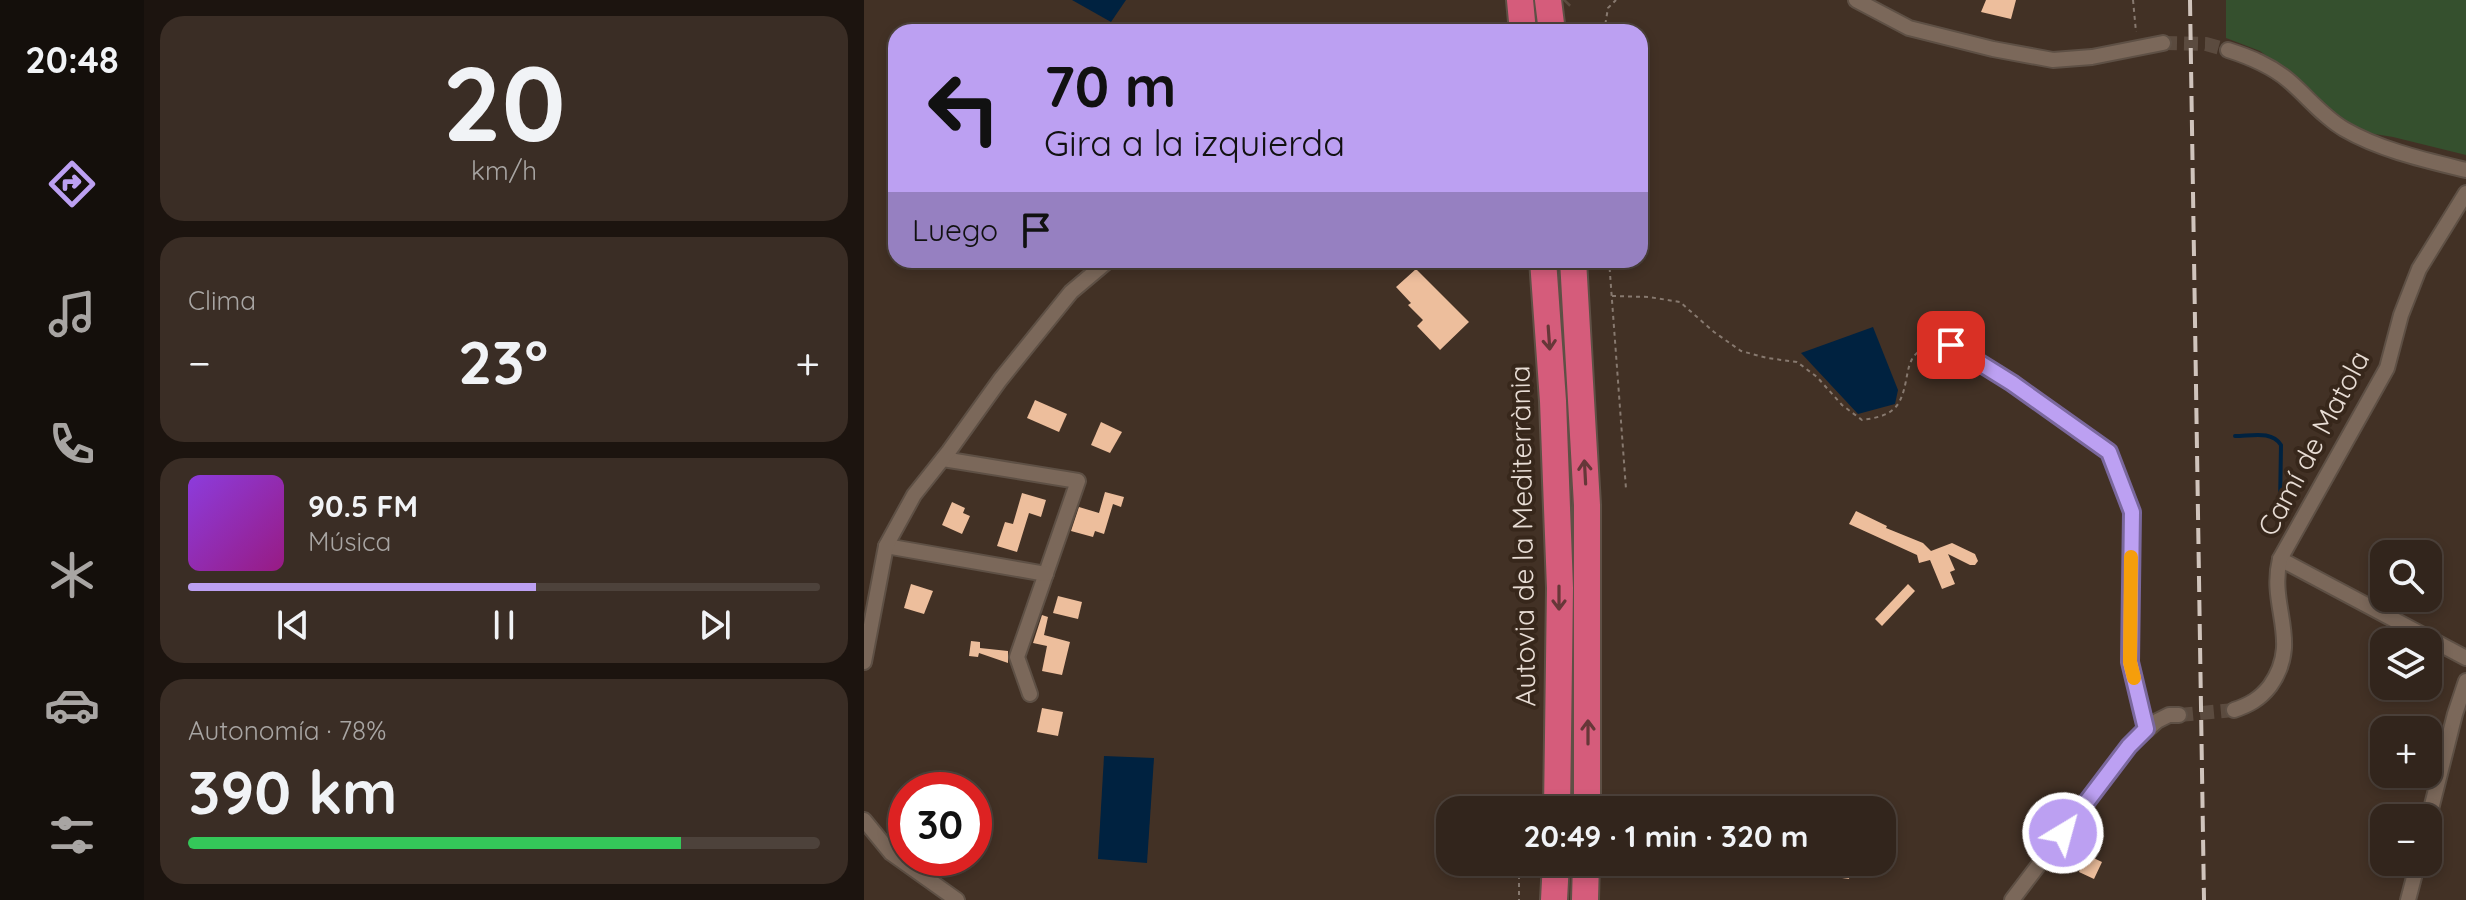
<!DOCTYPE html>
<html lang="es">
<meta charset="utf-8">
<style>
body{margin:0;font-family:Quicksand,sans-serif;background:#3a2d25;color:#f1f3f6;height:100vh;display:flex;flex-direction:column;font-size:30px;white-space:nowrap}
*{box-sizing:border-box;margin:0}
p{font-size:26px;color:#a8a5a3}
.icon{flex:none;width:44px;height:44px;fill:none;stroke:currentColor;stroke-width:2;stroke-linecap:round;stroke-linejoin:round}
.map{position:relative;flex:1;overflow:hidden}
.drawer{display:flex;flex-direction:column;gap:16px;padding:16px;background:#1c140f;width:720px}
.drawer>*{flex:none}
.banner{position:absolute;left:24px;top:24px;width:760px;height:244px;border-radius:24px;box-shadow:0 4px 12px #0003,0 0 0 2px #4d423b;background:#bca0f2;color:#111;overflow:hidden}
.controls{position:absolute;left:1506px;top:540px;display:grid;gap:16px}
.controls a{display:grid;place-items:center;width:72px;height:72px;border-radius:16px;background:#32251c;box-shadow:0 4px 12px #0003,0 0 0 2px #4d423b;font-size:40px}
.speed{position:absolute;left:24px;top:772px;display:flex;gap:16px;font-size:40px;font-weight:700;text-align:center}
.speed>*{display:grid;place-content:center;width:104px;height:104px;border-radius:50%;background:#32251c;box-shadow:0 4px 12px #0003,0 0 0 2px #4d423b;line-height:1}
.speed .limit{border:12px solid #d22;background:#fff;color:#111}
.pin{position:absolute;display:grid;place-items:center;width:68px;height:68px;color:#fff;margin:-34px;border-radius:16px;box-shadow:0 4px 12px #0006}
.me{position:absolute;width:88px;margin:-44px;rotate:37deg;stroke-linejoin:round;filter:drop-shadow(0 0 6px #0008)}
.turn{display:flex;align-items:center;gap:28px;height:168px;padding:0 24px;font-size:36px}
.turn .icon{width:104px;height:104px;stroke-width:2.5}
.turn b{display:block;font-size:56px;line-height:68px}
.then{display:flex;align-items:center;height:76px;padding:0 24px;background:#0003;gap:16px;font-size:30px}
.big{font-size:60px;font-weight:800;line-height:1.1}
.drawer .tile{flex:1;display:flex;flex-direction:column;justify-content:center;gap:12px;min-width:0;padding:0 28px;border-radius:24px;background:#3a2d25}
.drawer .dial{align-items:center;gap:0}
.dial b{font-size:104px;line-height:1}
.song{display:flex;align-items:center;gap:24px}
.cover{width:96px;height:96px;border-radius:12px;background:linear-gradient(135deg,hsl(270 70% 55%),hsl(310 70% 35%))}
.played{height:8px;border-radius:4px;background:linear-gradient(90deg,#bca0f2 55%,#4d423b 55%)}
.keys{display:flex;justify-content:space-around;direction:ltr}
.heat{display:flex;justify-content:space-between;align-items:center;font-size:44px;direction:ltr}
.charge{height:12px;border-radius:6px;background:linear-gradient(90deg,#34c759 78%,#4d423b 0)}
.trip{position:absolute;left:572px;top:796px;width:460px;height:80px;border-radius:24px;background:#32251c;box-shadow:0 4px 12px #0003,0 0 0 2px #4d423b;font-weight:800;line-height:80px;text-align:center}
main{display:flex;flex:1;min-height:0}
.tabs{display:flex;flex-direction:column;width:144px;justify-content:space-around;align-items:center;background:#140f0b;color:#a8a5a3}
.tabs .icon{width:56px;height:56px}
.tabs .on{color:#bca0f2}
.tabs b{font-size:36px;color:#f1f3f6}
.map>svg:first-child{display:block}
.green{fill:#35502e}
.water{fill:#002240}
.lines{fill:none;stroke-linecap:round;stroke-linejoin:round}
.stream{stroke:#002240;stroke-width:4}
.building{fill:#edbe9c}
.street-tunnel{stroke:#5b4b3f;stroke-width:14;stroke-dasharray:14 7;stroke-linecap:butt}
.street-casing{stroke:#5e5045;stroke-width:18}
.highway-casing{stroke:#5e5045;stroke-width:30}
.path{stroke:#87796f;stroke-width:2;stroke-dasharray:4 4;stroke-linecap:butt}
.street{stroke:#7b685a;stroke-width:14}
.highway{stroke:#d55c7b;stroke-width:26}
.rail{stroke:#d0c4bc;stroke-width:4;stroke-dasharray:16 8;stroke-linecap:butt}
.oneway{stroke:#663738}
.route-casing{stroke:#7a689d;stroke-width:20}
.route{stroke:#bca0f2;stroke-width:14}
.slow{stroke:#f59e0b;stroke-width:14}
.labels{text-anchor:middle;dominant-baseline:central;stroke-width:8;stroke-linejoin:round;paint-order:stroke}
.street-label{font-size:28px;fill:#e8ddd5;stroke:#37271b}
</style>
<main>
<nav class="tabs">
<b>20:48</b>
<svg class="icon on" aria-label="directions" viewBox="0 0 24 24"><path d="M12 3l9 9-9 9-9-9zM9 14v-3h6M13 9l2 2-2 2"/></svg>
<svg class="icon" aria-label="music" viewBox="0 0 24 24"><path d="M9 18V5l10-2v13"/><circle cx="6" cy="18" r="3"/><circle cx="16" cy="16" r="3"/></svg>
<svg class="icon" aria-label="phone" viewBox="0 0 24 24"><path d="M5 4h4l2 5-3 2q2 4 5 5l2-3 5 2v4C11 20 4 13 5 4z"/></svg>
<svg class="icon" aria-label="climate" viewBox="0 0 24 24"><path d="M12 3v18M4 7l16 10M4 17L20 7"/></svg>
<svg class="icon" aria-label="car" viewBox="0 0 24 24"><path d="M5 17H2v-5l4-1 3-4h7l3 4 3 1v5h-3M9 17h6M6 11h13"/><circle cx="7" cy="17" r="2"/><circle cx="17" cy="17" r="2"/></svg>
<svg class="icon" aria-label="filters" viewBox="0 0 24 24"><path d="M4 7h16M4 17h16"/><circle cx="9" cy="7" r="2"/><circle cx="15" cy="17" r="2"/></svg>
</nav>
<section class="drawer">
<div class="tile dial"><b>20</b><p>km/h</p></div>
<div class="tile"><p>Clima</p>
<div class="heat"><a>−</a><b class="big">23°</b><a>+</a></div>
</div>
<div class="tile">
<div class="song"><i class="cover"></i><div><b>90.5 FM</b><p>Música</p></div></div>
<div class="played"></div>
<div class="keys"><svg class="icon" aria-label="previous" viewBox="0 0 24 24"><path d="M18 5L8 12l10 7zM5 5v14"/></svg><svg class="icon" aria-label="pause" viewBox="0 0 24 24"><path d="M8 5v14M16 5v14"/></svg><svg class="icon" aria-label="next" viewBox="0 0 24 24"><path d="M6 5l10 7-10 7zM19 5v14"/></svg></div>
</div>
<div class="tile"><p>Autonomía · 78%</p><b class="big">390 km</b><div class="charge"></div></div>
</section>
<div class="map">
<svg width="1602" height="900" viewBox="0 0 1602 900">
<rect width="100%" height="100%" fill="#423125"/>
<polygon class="green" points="1362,0 1602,0 1602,155 1529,137 1479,129 1441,85 1396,51 1362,38"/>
<g class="water">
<polygon points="208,0 262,0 247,22"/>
<polygon points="1009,327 1034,390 1031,404 994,414 937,353"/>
<polygon points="240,756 290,758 283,863 234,859"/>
</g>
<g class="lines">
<path class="stream" d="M1371,436C1387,436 1408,430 1417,445L1416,507"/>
</g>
<g class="building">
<polygon points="1122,0 1152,0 1147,19 1117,12"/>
<polygon points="552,269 605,322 576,350 553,326 559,320 544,305 547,303 532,287"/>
<polygon points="171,400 203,414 195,432 163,418"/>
<polygon points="237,422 258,432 246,453 227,445"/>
<polygon points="241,492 260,497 257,507 249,504 240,534 231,531 229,537 207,531 215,507 235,513"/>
<polygon points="158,493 182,500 177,517 165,513 153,552 133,546 141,522 149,524"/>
<polygon points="88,502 101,508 99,513 106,516 98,534 78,525"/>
<polygon points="992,511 1023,526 1022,528 1059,543 1067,551 1088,543 1111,554 1114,561 1111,565 1106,565 1084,554 1091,570 1086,572 1091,584 1078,589 1066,560 1055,563 1053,555 985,524"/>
<polygon points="47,584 69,591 60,614 40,608"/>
<polygon points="1044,584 1051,591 1018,626 1011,619"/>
<polygon points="194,596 218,602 214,619 189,613"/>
<polygon points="178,615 184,617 180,635 206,642 198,675 178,671 183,646 169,643"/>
<polygon points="107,641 116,642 116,648 144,651 144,663 115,653 114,657 105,656"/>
<polygon points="178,708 199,712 194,736 173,732"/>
<polygon points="1217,852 1238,862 1230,879 1215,872 1217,867 1212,865"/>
<polygon points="966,864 987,867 985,879 964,876"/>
</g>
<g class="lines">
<g class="street-tunnel">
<polyline points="671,32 702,0"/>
<polyline points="1299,43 1342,44 1364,50"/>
<polyline points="1315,715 1370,710"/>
</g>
<defs>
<g id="street">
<polyline points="992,0 1045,28 1129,49 1189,60 1228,57 1299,43"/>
<path d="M1364,50C1386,57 1406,65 1424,80C1443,96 1458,116 1480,129C1516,150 1561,160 1602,170"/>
<polyline points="1087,345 1148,383 1245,452 1268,512 1266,662 1282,729"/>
<polyline points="79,459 214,481 153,657 166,694"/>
<polyline points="22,546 182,574"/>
<polyline points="1416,559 1602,658"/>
<polyline points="0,662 22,546 50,495 85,451 136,380 207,292 245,260"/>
<path d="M1370,710C1385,705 1396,699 1406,686C1438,641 1404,607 1416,559L1523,368L1537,315L1555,269L1602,193"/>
<polyline points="0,820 27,853 93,900"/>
<polyline points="1564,821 1591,714 1602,681"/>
<polyline points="1148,900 1265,746 1293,721 1305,715 1315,715"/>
<polyline points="1544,900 1554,862"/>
</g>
<g id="highway">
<polyline points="656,0 659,32"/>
<polyline points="684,0 688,32"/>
<polyline points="679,260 689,401 696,588 693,810"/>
<polyline points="709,260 723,505 723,810"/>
<polyline points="690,900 692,862"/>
<polyline points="721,900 722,862"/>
</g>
</defs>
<use href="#street" class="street-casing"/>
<use href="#highway" class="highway-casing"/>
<g class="path">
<polyline points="1269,0 1272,32"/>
<polyline points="740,32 744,8 752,0"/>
<polyline points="745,260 762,489"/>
<path d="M748,296L785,297L816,302L850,332L877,351L903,358L933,362L953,377L978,405L998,420C1011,418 1026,416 1034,404C1049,380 1035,348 1074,346"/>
<polyline points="655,875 655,900"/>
</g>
<use href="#street" class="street"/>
<use href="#highway" class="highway"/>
<polyline class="rail" points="1326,0 1340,900"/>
</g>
<defs><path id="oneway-shaft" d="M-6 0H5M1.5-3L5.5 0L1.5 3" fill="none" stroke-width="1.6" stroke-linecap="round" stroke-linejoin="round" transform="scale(2)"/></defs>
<g class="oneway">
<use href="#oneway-shaft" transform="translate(685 338) rotate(86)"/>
<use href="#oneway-shaft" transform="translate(721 472) rotate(-93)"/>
<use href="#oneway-shaft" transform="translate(695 598) rotate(90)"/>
<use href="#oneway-shaft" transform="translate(724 732) rotate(-90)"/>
</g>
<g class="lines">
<defs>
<polyline id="route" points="1087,345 1148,383 1245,452 1268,512 1266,662 1282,729 1265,746 1199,833"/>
</defs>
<use href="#route" class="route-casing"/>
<use href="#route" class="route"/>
<polyline class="slow" points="1267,557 1266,662 1270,678"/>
</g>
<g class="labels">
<g class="street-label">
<text transform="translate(1449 443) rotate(-62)">Camí de Matola</text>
<text transform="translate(658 536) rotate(-91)">Autovia de la Mediterrània</text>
</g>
</g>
</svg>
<div class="controls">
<a><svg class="icon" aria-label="search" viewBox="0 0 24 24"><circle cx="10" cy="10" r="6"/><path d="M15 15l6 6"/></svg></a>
<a><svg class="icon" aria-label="layers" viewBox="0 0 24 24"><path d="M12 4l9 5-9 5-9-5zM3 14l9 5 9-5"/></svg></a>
<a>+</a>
<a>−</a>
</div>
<div class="speed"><div class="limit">30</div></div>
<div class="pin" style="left:1087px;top:345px;background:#d93025"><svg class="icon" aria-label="arrive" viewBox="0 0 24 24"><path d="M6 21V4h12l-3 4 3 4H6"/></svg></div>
<svg class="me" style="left:1199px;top:833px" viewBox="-20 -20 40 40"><circle r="17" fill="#bca0f2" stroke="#fff" stroke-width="3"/><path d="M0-11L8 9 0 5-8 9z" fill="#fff"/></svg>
<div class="trip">20:49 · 1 min · 320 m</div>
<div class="banner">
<div class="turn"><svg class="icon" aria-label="left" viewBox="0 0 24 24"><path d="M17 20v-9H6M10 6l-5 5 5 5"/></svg><div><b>70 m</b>Gira a la izquierda</div></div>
<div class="then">Luego<svg class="icon" aria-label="arrive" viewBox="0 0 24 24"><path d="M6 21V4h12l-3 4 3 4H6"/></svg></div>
</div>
</div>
</main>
